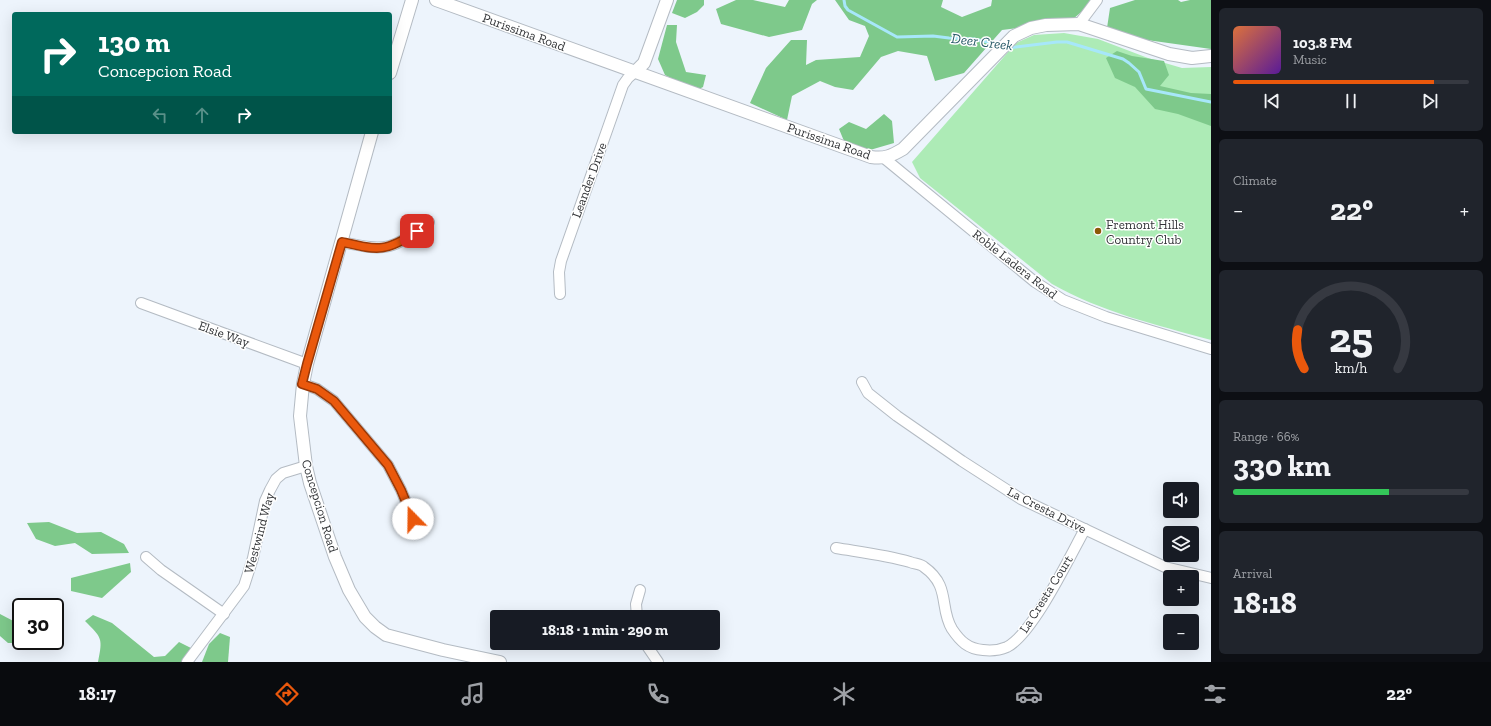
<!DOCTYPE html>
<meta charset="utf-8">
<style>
body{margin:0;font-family:"Zilla Slab",serif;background:#20242c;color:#f1f3f6;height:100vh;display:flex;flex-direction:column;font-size:15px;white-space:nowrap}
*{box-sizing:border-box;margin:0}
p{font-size:13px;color:#9ea1a6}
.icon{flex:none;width:22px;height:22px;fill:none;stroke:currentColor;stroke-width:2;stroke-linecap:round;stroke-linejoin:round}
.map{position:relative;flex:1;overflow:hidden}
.drawer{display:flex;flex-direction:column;gap:8px;padding:8px;background:#0d0f14;width:280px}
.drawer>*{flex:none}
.top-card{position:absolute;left:12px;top:12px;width:380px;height:122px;border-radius:4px;box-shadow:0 4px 16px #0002;background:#00695c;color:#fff;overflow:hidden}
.buttons{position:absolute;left:1163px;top:482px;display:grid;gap:8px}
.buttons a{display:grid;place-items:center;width:36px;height:36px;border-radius:4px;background:#171b24;box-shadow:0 4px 16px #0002;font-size:20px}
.speed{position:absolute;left:12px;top:598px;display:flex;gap:8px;font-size:20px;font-weight:700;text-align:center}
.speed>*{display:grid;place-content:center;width:52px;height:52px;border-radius:50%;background:#171b24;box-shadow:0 4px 16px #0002;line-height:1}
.speed .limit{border:2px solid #111;border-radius:6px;background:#fff;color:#111}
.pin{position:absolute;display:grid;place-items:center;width:34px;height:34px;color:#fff;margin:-17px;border-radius:8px;box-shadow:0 2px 6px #0006}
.me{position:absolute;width:44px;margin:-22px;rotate:338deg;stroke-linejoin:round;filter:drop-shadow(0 0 3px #0008)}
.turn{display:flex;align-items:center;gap:14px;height:84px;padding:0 20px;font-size:18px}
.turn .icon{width:52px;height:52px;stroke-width:2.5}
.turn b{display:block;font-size:28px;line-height:34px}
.lanes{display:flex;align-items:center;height:38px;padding:0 20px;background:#0003;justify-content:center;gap:20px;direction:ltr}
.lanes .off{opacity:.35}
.big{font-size:30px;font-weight:700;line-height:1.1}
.drawer .card{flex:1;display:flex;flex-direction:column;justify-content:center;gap:6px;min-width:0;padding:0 14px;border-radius:6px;background:#20242c}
.drawer .dial{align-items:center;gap:0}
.dial svg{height:104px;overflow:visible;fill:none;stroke:#363941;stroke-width:7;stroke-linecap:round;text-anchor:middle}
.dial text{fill:#f1f3f6;stroke:none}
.song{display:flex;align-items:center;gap:12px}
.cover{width:48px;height:48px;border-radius:6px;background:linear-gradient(135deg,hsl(20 70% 55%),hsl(270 70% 35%))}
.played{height:4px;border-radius:2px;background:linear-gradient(90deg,#ea580c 85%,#363941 85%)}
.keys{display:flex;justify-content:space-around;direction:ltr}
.heat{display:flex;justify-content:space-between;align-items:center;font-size:22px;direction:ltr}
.charge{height:6px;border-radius:3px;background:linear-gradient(90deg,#34c759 66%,#363941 0)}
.trip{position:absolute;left:490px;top:610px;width:230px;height:40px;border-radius:4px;background:#171b24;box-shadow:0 4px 16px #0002;font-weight:700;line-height:40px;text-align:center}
.menu{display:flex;height:64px;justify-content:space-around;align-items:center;background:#090b0e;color:#9ea1a6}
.menu .icon{width:28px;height:28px}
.menu .active{color:#ea580c}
.menu b{font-size:18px;color:#f1f3f6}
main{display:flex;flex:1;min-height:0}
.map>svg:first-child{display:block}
.green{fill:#adebb6}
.forest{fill:#7ec98b}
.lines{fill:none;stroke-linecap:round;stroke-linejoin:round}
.stream{stroke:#a7e7fa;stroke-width:3}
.minor-casing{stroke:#b4bbc3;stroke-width:12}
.tertiary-casing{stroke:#b4bbc3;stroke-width:14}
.minor{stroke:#fff;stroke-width:10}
.tertiary{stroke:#fff;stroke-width:12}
.route-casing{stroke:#983908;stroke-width:10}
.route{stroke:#ea580c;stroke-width:7}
.poi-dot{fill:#8d5907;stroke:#fff;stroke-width:1.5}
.labels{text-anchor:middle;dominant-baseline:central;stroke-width:3;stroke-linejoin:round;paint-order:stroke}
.street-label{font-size:13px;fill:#323437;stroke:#fff}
.poi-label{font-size:13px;fill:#323437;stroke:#fff;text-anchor:start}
.water-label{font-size:14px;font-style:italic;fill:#275967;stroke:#fff}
</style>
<main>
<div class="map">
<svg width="1211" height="662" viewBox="0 0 1211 662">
<rect width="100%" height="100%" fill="#edf4fc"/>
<path class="green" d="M1064,33L1098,39L1148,58L1182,68L1211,67V340C1157,325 1101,312 1052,284L920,178L912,162L1016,43L1034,35Z"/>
<g class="forest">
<polygon points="677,0 704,0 704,5 697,12 685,18 672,13"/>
<polygon points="736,0 753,0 785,7 789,0 817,0 812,4 802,30 769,37 721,24 716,9"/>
<polygon points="835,0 943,0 941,7 962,17 991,6 992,0 1095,0 1065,26 1026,27 1002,30 964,73 935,81 927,56 898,51 881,57 853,90 835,87 820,81 792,96 787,120 750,103 766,68 791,40 807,40 806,65 816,60 860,57 869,36 865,26 849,20"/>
<polygon points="1135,0 1178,0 1181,2 1190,0 1211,0 1211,49 1147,40 1107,28 1110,8"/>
<polygon points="667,25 677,25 676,42 686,72 706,75 703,87 695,91 665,75 658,59"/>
<polygon points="1117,51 1132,56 1164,61 1169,75 1160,86 1191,93 1211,94 1211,126 1178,114 1155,109 1135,87 1115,78 1106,58"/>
<polygon points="884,114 892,121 894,143 870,150 844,141 839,129 849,122 866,129"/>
<polygon points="49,522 77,533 101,532 124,544 129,553 92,554 75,543 55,546 36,539 27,523"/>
<polygon points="130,563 131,572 102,598 71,591 71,578"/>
<polygon points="0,614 21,625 21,641 24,641 23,643 8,643 0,636"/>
<path d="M93,615L112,623L154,657L165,656L179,642L193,649L182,662H98C103,638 102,638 85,621Z"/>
<polygon points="220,633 230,637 228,662 202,662 209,644"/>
</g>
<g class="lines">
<g class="stream">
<polyline points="844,0 845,6 848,10 897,37 933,36 949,38 974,39 1001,45"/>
<polyline points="1008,48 1057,42 1067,42 1123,59 1129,63 1139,72 1146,89 1211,102"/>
</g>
<defs>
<g id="minor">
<polyline points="1079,24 1097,0"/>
<polyline points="884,158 1035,282 1063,300 1106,317 1211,349"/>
<path d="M342,242C388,252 391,250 429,222"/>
<polyline points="560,294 559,272 561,261 623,85 628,78 635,72"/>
<polyline points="141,303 307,364"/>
<polyline points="862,382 868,393 897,416 962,461 1021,499 1165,567 1211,578"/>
<polyline points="303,384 317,389 334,401 388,465 401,490 413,519"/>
<path d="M836,548C860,552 886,555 910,562C915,564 921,564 924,567C951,586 939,608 952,629C960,641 968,649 983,650C991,651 1000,650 1007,647C1033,634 1070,556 1085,529"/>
<polyline points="146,557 161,570 224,614"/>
<polyline points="637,617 636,604 640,590"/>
<polyline points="645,643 658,662"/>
<polyline points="187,662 244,586 253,558 265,501 270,490 276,479 283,473 306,466"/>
</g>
<g id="tertiary">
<path d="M436,0L871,157C885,159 891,156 903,149L1014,36L1031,28L1046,25L1079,24L1169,54L1192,58L1211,56"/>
<polyline points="635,72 644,63 667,0"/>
<polyline points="390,73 412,0"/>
<polyline points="372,132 307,364 303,384 300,416 306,466 310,483 335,557 349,590 365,617 375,627 386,635 443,650 500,662"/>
</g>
</defs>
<use href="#minor" class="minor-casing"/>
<use href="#tertiary" class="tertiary-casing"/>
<use href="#minor" class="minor"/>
<use href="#tertiary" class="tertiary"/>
</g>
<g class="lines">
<defs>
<path id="route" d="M413,519L401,490L388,465L334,401L317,389L302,384L307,364L342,242C377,250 386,253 417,231"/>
</defs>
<use href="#route" class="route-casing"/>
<use href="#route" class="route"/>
</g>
<circle class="poi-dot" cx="1098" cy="231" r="4"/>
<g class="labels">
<g class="street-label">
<text transform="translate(524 32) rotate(20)">Purissima Road</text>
<text transform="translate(829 141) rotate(19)">Purissima Road</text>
<text transform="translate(589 180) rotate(-70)">Leander Drive</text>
<text transform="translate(1015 264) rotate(38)">Roble Ladera Road</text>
<text transform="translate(224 334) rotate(20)">Elsie Way</text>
<text transform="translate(320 506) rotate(73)">Concepcion Road</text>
<text transform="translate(1047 510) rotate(27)">La Cresta Drive</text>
<text transform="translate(259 533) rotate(-75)">Westwind Way</text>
<text transform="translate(1046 594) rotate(-58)">La Cresta Court</text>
</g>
<g class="poi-label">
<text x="1106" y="224">Fremont Hills<tspan x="1106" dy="15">Country Club</tspan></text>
</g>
<g class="water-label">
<text transform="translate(982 42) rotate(7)">Deer Creek</text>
</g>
</g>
</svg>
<div class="buttons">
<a><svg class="icon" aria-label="sound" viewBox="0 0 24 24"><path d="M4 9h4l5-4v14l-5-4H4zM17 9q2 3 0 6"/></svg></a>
<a><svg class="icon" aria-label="layers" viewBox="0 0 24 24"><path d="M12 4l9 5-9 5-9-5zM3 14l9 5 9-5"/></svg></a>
<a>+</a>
<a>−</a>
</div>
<div class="speed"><div class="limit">30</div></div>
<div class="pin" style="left:417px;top:231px;background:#d93025"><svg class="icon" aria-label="arrive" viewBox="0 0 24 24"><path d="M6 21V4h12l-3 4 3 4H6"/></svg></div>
<svg class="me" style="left:413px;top:519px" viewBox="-20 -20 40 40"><circle r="19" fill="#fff"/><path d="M0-13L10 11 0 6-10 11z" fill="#ea580c"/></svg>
<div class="trip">18:18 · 1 min · 290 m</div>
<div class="top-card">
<div class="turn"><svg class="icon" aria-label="right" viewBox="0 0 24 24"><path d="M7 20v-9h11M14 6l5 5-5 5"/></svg><div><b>130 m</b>Concepcion Road</div></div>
<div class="lanes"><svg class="icon off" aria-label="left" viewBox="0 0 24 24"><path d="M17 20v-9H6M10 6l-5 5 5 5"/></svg><svg class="icon off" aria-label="ahead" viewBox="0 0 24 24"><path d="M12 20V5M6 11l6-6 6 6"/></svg><svg class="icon" aria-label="right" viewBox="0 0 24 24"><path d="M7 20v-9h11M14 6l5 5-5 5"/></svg></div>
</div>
</div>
<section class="drawer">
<div class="card">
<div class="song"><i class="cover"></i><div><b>103.8 FM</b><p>Music</p></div></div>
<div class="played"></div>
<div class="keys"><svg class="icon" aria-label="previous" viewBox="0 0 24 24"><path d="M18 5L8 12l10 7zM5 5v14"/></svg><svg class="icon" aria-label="pause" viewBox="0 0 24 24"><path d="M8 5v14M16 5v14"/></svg><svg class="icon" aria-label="next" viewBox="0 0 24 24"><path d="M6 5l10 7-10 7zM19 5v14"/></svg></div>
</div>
<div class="card"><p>Climate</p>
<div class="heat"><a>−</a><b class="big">22°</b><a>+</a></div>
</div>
<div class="card dial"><svg viewBox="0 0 100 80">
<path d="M14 69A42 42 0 1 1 86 69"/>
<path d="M14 69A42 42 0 0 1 9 39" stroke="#ea580c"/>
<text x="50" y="56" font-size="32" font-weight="700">25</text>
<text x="50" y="72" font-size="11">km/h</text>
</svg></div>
<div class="card"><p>Range · 66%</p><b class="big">330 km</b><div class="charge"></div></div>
<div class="card"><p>Arrival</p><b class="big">18:18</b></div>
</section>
</main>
<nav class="menu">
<b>18:17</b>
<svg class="icon active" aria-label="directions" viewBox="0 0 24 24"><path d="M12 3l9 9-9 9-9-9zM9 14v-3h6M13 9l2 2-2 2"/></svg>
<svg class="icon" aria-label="music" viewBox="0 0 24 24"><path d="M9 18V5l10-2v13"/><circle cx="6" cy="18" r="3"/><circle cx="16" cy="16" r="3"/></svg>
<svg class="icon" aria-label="phone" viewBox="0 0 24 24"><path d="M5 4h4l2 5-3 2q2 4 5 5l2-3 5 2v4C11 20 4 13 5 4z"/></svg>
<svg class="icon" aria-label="climate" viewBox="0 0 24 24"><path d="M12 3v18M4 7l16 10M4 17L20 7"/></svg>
<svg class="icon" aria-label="car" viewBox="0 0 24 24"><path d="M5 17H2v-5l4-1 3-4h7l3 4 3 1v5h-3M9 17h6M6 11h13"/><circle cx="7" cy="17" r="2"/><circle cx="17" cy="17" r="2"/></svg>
<svg class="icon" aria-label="filters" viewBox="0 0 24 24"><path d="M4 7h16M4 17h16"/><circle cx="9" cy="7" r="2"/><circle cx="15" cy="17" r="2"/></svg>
<b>22°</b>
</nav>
